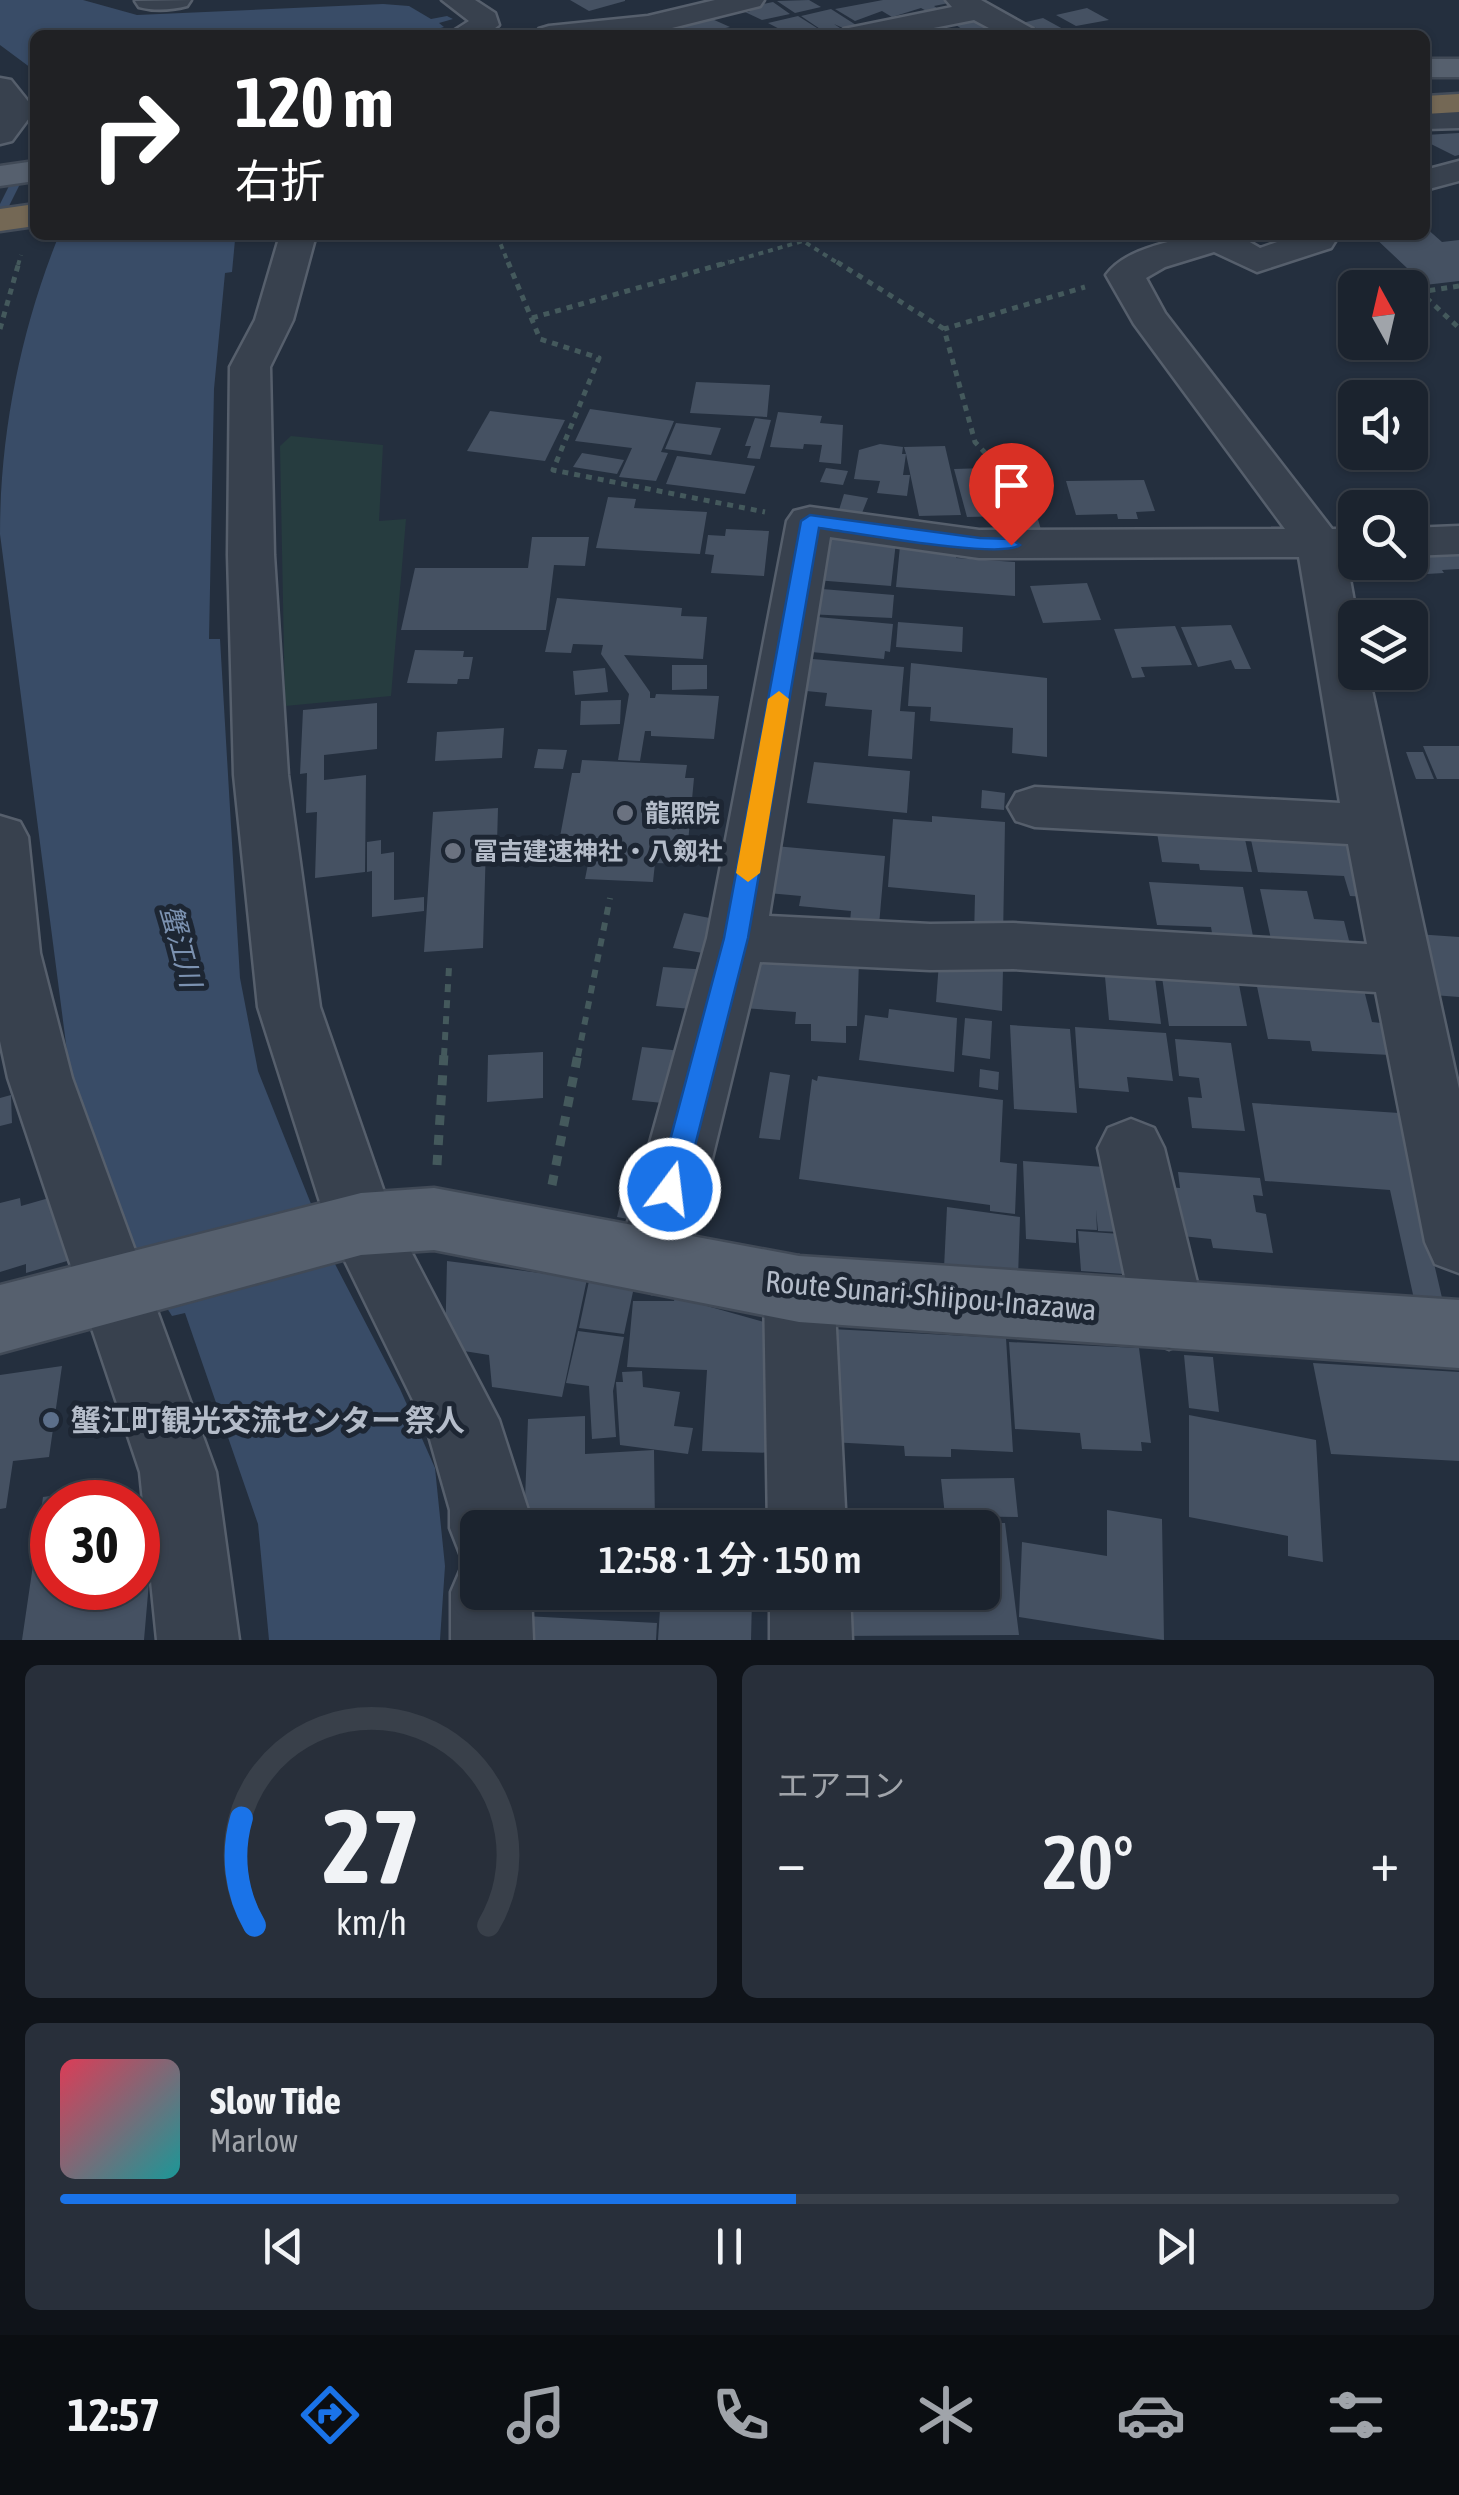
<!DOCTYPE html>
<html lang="ja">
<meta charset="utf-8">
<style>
body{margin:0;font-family:"Asap Condensed","Noto Sans JP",sans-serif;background:#282f3a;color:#f1f3f6;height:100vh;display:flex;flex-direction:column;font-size:38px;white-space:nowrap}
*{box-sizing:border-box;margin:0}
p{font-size:32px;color:#a0a4aa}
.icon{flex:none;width:55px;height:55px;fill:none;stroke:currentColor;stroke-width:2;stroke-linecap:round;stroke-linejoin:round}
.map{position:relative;height:1640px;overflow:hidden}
.details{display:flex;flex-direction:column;gap:25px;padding:25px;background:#0f1319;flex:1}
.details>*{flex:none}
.guide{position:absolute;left:30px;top:30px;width:1400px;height:210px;border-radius:15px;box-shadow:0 2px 8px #0004,0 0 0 2px #39404a;background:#202124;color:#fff;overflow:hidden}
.needle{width:65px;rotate:352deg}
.buttons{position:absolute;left:1338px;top:270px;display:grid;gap:20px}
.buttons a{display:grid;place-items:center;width:90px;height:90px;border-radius:15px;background:#1b232e;box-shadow:0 2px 8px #0004,0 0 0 2px #39404a;font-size:50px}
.speed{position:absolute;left:30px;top:1480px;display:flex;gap:20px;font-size:50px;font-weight:700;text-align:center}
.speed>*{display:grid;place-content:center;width:130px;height:130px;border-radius:50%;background:#1b232e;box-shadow:0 2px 8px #0004,0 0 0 2px #39404a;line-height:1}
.speed .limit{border:15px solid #d22;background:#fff;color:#111}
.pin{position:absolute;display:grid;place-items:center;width:85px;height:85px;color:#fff;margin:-102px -42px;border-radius:50% 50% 50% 0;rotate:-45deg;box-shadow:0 0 10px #0007}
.pin .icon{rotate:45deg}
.me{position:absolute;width:110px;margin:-55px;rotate:15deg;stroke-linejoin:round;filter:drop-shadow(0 0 8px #0008)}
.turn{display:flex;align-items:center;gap:35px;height:210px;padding:0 40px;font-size:45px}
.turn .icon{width:130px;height:130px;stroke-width:2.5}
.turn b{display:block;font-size:70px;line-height:85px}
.big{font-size:75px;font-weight:600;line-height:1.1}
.details .widget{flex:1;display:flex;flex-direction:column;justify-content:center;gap:15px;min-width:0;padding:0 35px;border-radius:15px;background:#282f3a}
.details .dial{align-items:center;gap:0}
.dial svg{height:260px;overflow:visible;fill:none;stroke:#39404a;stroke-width:7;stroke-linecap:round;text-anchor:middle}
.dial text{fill:#f1f3f6;stroke:none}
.song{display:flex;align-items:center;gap:30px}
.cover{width:120px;height:120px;border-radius:15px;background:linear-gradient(135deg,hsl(350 70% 55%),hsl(180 70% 35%))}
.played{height:10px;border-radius:5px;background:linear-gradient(90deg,#1a73e8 55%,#39404a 55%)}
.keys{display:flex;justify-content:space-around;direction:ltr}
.heat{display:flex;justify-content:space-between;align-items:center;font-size:55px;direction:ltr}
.details .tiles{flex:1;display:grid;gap:25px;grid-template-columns:1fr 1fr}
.widget:last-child{grid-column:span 2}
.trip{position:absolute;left:460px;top:1510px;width:540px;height:100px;border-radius:15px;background:#1b232e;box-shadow:0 2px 8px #0004,0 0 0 2px #39404a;font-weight:600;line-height:100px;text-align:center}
.tab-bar{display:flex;height:160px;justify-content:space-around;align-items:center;background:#0b0e12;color:#a0a4aa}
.tab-bar .icon{width:70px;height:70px}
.tab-bar .selected{color:#1a73e8}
.tab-bar b{font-size:45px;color:#f1f3f6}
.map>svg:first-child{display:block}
.green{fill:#263c3f}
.water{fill:#394c67}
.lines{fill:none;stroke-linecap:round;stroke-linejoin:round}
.stream{fill:#394c67;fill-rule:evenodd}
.building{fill:#455162}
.minor-casing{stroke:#565f6c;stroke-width:5}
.major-casing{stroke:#414a57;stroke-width:5}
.highway-casing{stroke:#434c59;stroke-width:5}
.path-far3{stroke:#44595c;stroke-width:4;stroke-dasharray:5 5;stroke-linecap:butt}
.path-far2{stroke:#44595c;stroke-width:5;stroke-dasharray:6 6;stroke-linecap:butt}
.path-far1{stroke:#44595c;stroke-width:6;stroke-dasharray:8 8;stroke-linecap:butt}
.path{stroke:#44595c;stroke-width:9;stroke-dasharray:10 10;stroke-linecap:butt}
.minor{fill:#38414e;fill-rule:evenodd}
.major{fill:#56606e;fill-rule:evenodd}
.highway{fill:#746855;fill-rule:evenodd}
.route{fill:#1a73e8;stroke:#114b97;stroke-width:2.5}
.slow{fill:#f59e0b}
.worship-dot{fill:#6b7280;stroke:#1d2633;stroke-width:4}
.service-dot{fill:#5c6f8a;stroke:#1d2633;stroke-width:4}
.labels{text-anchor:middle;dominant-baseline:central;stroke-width:10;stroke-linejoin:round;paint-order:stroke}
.poi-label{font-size:25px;font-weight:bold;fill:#b4bcc9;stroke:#1d2633;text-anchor:start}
.water-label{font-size:28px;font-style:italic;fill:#7c92b1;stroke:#1d2633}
.near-street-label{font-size:30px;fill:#b4bcc9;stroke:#1d2633}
.near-poi-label{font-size:30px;font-weight:bold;fill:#b4bcc9;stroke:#1d2633;text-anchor:start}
</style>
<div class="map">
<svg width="1459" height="1640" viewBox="0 0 1459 1640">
<rect width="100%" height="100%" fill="#242f3e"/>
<polygon class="green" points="291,436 383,445 379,521 406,519 391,696 285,706 280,446"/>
<g class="water">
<polygon points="0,0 83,0 137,15 383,4 409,6 431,19 447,16 453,19 439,23 444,27 417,35 35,35 35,71 0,45"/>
<path d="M59,235H226V240H235L232,272L225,273L214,389L209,639H220L240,978L258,1071L335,1264L400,1389L435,1468L445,1566L440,1640H269L258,1524L185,1313L172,1316L127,1245L69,1067L0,534C0,432 21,329 59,235Z"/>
</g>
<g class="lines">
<polygon class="stream" points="23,165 28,168 5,214 0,217 0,204 18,168"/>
</g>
<g class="building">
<polygon points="570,0 625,0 625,1 589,11"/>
<polygon points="809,0 821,7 795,13 777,1"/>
<polygon points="883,0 944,0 949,3 934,6 941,11 930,13 921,8 892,17 882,11 855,21 835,9"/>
<polygon points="773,2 790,14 762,20 745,12 750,12 745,8"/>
<polygon points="1087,8 1109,20 1076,26 1056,15"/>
<polygon points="831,9 856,25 843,28 834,24 843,30 826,33 801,16"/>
<polygon points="798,16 817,28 789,34 768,23"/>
<polygon points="978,17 1004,35 907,35 903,32 946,27 953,32 963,30 952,22"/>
<polygon points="1043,18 1063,29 1047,32 1022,23"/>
<polygon points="712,19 730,27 695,35 678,26"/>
<polygon points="1459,133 1459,155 1455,156 1425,141 1425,135"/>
<polygon points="1425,227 1442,242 1459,240 1459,281 1425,285 1372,235 1425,235"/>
<polygon points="696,382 770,385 767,417 690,413"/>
<polygon points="590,409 674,421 661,452 668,453 656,481 619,477 632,448 575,441"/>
<polygon points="490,411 565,420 545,461 467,451"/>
<polygon points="778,412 822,416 820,423 843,425 841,464 819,462 822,445 804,444 803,449 770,447"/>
<polygon points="755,418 771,420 760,459 747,458 751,446 745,446"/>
<polygon points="676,423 721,428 711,455 665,449"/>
<polygon points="880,444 903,447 902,454 906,454 904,447 945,446 961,515 919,516 906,454 903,475 910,475 907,496 877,493 880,481 854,479 859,450"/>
<polygon points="582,453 624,460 617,474 573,467"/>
<polygon points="677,456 755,466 745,494 666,484"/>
<polygon points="826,468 848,471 843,485 820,482"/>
<polygon points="986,468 988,476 1004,476 1006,485 1013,484 1017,498 1024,498 1030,516 1037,516 1042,533 1014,534 1009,516 967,517 954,469"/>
<polygon points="1144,480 1155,511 1136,512 1138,519 1118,519 1117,514 1076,515 1066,481"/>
<polygon points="844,494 868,498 862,513 839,510"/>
<polygon points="608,497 636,499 634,508 707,512 700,554 596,548"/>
<polygon points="726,529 769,531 764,576 711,573 714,555 705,554 708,535 725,536"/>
<polygon points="822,536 896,542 891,586 815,580"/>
<polygon points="532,537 589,537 585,566 554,565 546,630 401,630 415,568 528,568"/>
<polygon points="900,546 957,551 956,558 1015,562 1015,596 896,587"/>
<polygon points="1459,549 1459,569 1442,570 1444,573 1409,575 1402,562 1410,562 1410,552"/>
<polygon points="1087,583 1101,620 1043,623 1030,586"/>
<polygon points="810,588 894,595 892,618 806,614"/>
<polygon points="557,598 682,608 681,616 707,617 703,659 624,655 650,692 650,698 655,698 656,694 719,696 714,739 651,736 651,731 645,731 640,761 618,760 629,694 601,654 603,645 573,644 571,653 545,652"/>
<polygon points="807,616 893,624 890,652 885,651 884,659 801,651"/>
<polygon points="898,622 963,627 962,652 896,647"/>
<polygon points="1231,625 1251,669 1235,669 1231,660 1198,667 1181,627"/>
<polygon points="1175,626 1192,665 1141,667 1145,677 1132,678 1114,629"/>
<polygon points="415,650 464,651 463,657 473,657 469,679 458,679 457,684 407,683"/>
<polygon points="801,658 904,667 900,711 915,712 912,759 868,756 872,710 825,706 827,693 796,690"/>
<polygon points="911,663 1047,678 1047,757 1012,753 1013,728 930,721 931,707 908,706"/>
<polygon points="672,665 707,665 707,689 672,690"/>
<polygon points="605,668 608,692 575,695 573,671"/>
<polygon points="621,700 620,724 580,725 581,701"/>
<polygon points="377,703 377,749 324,755 324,780 366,775 365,872 315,878 317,812 306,813 307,773 300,774 303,710"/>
<polygon points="504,728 502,758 435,761 437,732"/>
<polygon points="1423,746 1459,746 1459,779 1437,779"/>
<polygon points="538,749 567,750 563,769 534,768"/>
<polygon points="1406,752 1423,752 1434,779 1416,779"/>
<polygon points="582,760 687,765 685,778 694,778 686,864 655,863 653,882 585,879 589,859 556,858 572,773 580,773"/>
<polygon points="814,762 910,771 907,813 807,803"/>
<polygon points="982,790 1005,793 1004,810 981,808"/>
<polygon points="498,808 497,843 486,844 483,948 424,952 433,812"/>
<polygon points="932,816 1005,822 1003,939 974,937 975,895 888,887 893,819 932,822"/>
<polygon points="1155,821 1242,825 1252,872 1200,870 1199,864 1162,862"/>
<polygon points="1248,826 1350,831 1369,897 1350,896 1344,876 1258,872"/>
<polygon points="381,840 381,854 394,852 394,900 424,897 424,911 372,917 372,871 367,872 367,842"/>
<polygon points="775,846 885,856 878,937 849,933 851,911 799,906 801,896 768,893"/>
<polygon points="1149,882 1243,887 1254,941 1213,939 1211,927 1157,925"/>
<polygon points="1260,889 1307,891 1314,919 1344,921 1353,956 1274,953"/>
<polygon points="684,913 725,921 715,955 673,948"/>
<polygon points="1416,934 1459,937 1459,997 1433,995"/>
<polygon points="748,953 859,959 857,1026 846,1026 846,1043 811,1041 811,1024 795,1024 796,1012 743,1008"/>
<polygon points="939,962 1003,970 1002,1011 936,1002"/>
<polygon points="1104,966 1154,970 1161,1024 1109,1020"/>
<polygon points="663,967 710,970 704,1010 656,1006"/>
<polygon points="1161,970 1237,974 1247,1026 1169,1026"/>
<polygon points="1255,977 1362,982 1372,1022 1381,1023 1390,1055 1312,1051 1310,1041 1268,1039"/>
<polygon points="889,1009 957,1018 954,1072 859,1060 865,1015 888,1018"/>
<polygon points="965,1018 992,1021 990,1059 962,1055"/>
<polygon points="1010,1025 1070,1029 1077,1113 1014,1109"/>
<polygon points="1075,1027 1166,1033 1173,1081 1127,1077 1129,1092 1079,1088"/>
<polygon points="1175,1039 1231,1043 1245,1131 1192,1128 1188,1097 1202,1098 1199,1078 1179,1076"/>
<polygon points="642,1047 692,1052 684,1105 632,1100"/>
<polygon points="543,1052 543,1098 487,1102 488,1055"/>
<polygon points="980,1069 999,1072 998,1090 979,1087"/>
<polygon points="770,1072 790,1075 780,1140 759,1138"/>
<polygon points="818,1076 1003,1100 1000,1162 1017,1164 1015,1214 990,1211 990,1205 799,1179 812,1079 817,1081"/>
<polygon points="11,1095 12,1123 0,1126 0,1098"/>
<polygon points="1252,1103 1399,1113 1443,1302 1414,1299 1390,1190 1265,1181"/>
<polygon points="1023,1161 1104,1167 1120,1232 1098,1231 1096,1210 1097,1230 1076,1229 1076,1243 1026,1239"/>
<polygon points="1178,1172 1260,1178 1263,1196 1253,1195 1256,1212 1266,1214 1273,1253 1213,1248 1211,1239 1172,1235 1167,1187 1180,1188"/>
<polygon points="56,1196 74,1259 26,1273 26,1264 0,1272 0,1203 20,1198 21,1206"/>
<polygon points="622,1196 655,1201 650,1223 617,1217"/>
<polygon points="947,1207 1020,1217 1018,1278 944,1268"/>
<polygon points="1078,1231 1120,1234 1124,1274 1081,1271"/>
<polygon points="447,1261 587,1279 562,1397 492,1387 489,1355 445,1348"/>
<polygon points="589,1281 634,1287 624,1334 579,1328"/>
<polygon points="675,1297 778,1326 776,1453 702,1451 707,1370 627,1367 633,1301 674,1301"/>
<polygon points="831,1329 1006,1338 1013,1452 951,1449 951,1457 905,1456 904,1446 830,1442"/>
<polygon points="578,1331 624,1337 613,1391 616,1437 592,1439 589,1386 566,1383"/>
<polygon points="1009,1342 1139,1348 1151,1443 1141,1442 1142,1451 1082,1449 1080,1433 1015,1429"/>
<polygon points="1184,1355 1213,1357 1219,1412 1189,1408"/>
<polygon points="1313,1363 1459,1372 1459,1461 1331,1454"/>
<polygon points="62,1366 49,1457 13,1461 6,1508 0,1509 0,1375"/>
<polygon points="642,1371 643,1387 680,1392 674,1426 693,1428 688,1454 620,1445 616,1382 623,1382 622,1372"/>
<polygon points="1189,1415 1316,1440 1323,1562 1288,1556 1288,1536 1189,1517"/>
<polygon points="585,1416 585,1454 654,1450 655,1525 524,1528 528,1419"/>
<polygon points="1014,1478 1018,1517 945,1516 941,1479"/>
<polygon points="105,1489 103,1502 52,1502 52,1588 138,1588 138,1584 149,1582 144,1640 22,1640 43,1497"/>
<polygon points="1107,1510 1162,1519 1164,1640 1019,1617 1022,1542 1107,1556"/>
<polygon points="830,1523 1005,1523 1019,1635 835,1636 833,1592 982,1592 982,1528 830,1528"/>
<polygon points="661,1594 752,1599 751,1640 658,1640"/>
<polygon points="525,1616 657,1623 656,1640 522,1640"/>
</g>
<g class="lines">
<defs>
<g id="minor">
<path d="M191,0L187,6C172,10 154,11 139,7L135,1Z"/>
<polygon points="442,0 475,0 495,13 499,25 486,35 447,35 469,21"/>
<polygon points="715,0 764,0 760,6 648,34 534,35 539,29 549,26 648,16"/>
<polygon points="946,0 981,0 1033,29 1038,35 1002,35 974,20 898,35 839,35 844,29 952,7"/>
<polygon points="0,78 11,80 35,110 12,141 0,144"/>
<polygon points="1459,108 1459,128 1425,129 1425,109"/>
<polygon points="1459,161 1459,181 1425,190 1425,170"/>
<polygon points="280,235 316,235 293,320 270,367 274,555 288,775 320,1007 392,1215 499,1420 528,1510 528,1528 478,1528 478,1592 531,1592 533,1640 451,1640 451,1592 463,1564 472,1560 461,1556 450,1528 450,1510 427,1429 327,1224 258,1007 234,775 228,555 230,367 255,320"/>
<path d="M1195,235H1252L1248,241L1260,248L1297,235H1333L1336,240L1331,248L1257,272L1214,252L1165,267L1146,278L1165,313L1332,529H1355V557H1346L1357,618L1355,672H1368L1459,1089V1273L1435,1264L1425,1242L1376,992L1013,969L930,970L760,962L687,1261L677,1284L652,1293L627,1284L617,1261L707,938L787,521L794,511L810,507L979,530L1285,529L1134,324L1106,275C1125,249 1166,243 1195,235ZM830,537L979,558L1299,557L1340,803L1035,787L1016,793L1008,807L1016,821L1035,827L1348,844L1367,944L1013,923L930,924L769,916Z"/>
<polygon points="1459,526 1459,554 1410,556 1410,528"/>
<polygon points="0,816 20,822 28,837 40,953 72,1078 216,1472 239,1640 157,1640 140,1472 8,1078 0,1041"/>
<polygon points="1131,1119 1154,1128 1164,1148 1205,1315 1194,1339 1169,1349 1144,1339 1133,1315 1098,1148 1108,1128"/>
<polygon points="799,1256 824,1266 834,1289 846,1528 768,1528 764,1289 774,1266"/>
<polygon points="770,1592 850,1592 852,1640 770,1640"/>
</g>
<g id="major">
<rect x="1425" y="59" width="34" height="18"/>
<polygon points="35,161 35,181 0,186 0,166"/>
<polygon points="434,1188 799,1256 1459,1300 1459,1368 799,1322 434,1250 361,1255 0,1353 0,1285 361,1193"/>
</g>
<g id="highway">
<polygon points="1459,94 1459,112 1425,114 1425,96"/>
<polygon points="35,204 35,226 0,231 0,209"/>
</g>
</defs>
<use href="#minor" class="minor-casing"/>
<use href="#major" class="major-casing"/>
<use href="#highway" class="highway-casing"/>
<g class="path-far3">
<polyline points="497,235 509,265"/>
<polyline points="18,265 21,255"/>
<polyline points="720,265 803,241 841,265"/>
</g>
<g class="path-far2">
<polyline points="508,262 540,339 599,358 553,470 765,512"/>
<polyline points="837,262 944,329"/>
<polyline points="1459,286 1420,292 1459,328"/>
<polyline points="532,318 729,262"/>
<polyline points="0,329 19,262"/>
<polyline points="1035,506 975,442 944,329 1085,287"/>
</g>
<g class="path-far1">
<polyline points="444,1056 449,967"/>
<polyline points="578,1056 610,898"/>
</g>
<g class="path">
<polyline points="437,1165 444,1054"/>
<polyline points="552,1185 578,1054"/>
</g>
<use href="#minor" class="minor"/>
<use href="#major" class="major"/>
<use href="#highway" class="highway"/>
</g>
<path class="route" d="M810,515L980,538L1011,539L1020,545C1002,560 851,532 819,528L748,938L684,1189L680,1198L670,1201L661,1198L657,1189L724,938L801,521Z"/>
<polygon class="slow" points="779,691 789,699 760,873 748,882 736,873 768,699"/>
<g class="worship-dot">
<circle cx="625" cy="813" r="10"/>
<circle cx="453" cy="851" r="10"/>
</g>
<circle class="service-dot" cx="51" cy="1420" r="10"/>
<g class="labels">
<g class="poi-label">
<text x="645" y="813">龍照院</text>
<text x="473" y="851">冨吉建速神社・八剱社</text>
</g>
<g class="water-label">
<text transform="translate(181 946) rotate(75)">蟹江川</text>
</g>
<g class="near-street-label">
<text transform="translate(931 1295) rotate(5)">Route Sunari-Shiipou-Inazawa</text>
</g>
<g class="near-poi-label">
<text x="71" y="1420">蟹江町観光交流センター 祭人</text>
</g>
</g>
</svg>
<div class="buttons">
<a><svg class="needle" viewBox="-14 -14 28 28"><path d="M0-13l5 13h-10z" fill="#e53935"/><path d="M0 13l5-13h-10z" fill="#a0a4aa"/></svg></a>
<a><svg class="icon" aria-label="sound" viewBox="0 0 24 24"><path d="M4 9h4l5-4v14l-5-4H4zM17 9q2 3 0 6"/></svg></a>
<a><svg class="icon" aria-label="search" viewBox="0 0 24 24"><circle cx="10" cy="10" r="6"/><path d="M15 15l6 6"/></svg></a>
<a><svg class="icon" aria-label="layers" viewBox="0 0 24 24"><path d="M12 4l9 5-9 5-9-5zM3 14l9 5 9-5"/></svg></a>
</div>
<div class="speed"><div class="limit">30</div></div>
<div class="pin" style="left:1011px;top:545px;background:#d93025"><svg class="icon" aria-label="arrive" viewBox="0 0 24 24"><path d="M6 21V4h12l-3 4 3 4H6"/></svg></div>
<svg class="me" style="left:670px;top:1189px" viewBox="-20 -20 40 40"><circle r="17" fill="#1a73e8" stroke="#fff" stroke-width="3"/><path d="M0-11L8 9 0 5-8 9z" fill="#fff"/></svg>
<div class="trip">12:58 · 1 分 · 150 m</div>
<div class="guide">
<div class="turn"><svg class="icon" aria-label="right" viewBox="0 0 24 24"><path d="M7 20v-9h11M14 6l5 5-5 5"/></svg><div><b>120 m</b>右折</div></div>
</div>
</div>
<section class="details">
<div class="tiles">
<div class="widget dial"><svg viewBox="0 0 100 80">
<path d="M14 69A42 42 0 1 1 86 69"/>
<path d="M14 69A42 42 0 0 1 10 36" stroke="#1a73e8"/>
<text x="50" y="56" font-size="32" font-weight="700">27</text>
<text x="50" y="72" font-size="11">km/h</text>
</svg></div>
<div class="widget"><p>エアコン</p>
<div class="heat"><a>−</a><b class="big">20°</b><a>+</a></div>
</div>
<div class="widget">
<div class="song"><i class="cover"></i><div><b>Slow Tide</b><p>Marlow</p></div></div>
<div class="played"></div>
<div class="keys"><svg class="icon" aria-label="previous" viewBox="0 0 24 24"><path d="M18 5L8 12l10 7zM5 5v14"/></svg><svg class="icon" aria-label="pause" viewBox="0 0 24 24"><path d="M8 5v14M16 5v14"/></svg><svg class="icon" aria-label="next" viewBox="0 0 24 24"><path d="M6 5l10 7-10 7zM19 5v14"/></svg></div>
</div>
</div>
</section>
<nav class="tab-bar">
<b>12:57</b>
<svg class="icon selected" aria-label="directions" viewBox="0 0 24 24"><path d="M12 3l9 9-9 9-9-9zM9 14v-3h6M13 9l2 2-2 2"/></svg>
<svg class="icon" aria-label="music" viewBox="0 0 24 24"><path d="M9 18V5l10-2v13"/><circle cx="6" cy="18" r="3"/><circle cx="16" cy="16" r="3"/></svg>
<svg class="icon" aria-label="phone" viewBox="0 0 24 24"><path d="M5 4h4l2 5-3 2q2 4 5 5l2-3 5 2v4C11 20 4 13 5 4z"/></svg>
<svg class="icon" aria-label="climate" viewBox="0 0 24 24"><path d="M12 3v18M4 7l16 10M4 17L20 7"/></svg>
<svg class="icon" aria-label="car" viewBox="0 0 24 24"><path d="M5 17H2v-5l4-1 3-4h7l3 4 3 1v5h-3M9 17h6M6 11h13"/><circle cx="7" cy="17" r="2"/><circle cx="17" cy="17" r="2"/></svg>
<svg class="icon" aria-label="filters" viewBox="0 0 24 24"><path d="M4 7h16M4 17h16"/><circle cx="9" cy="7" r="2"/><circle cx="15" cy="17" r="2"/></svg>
</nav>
